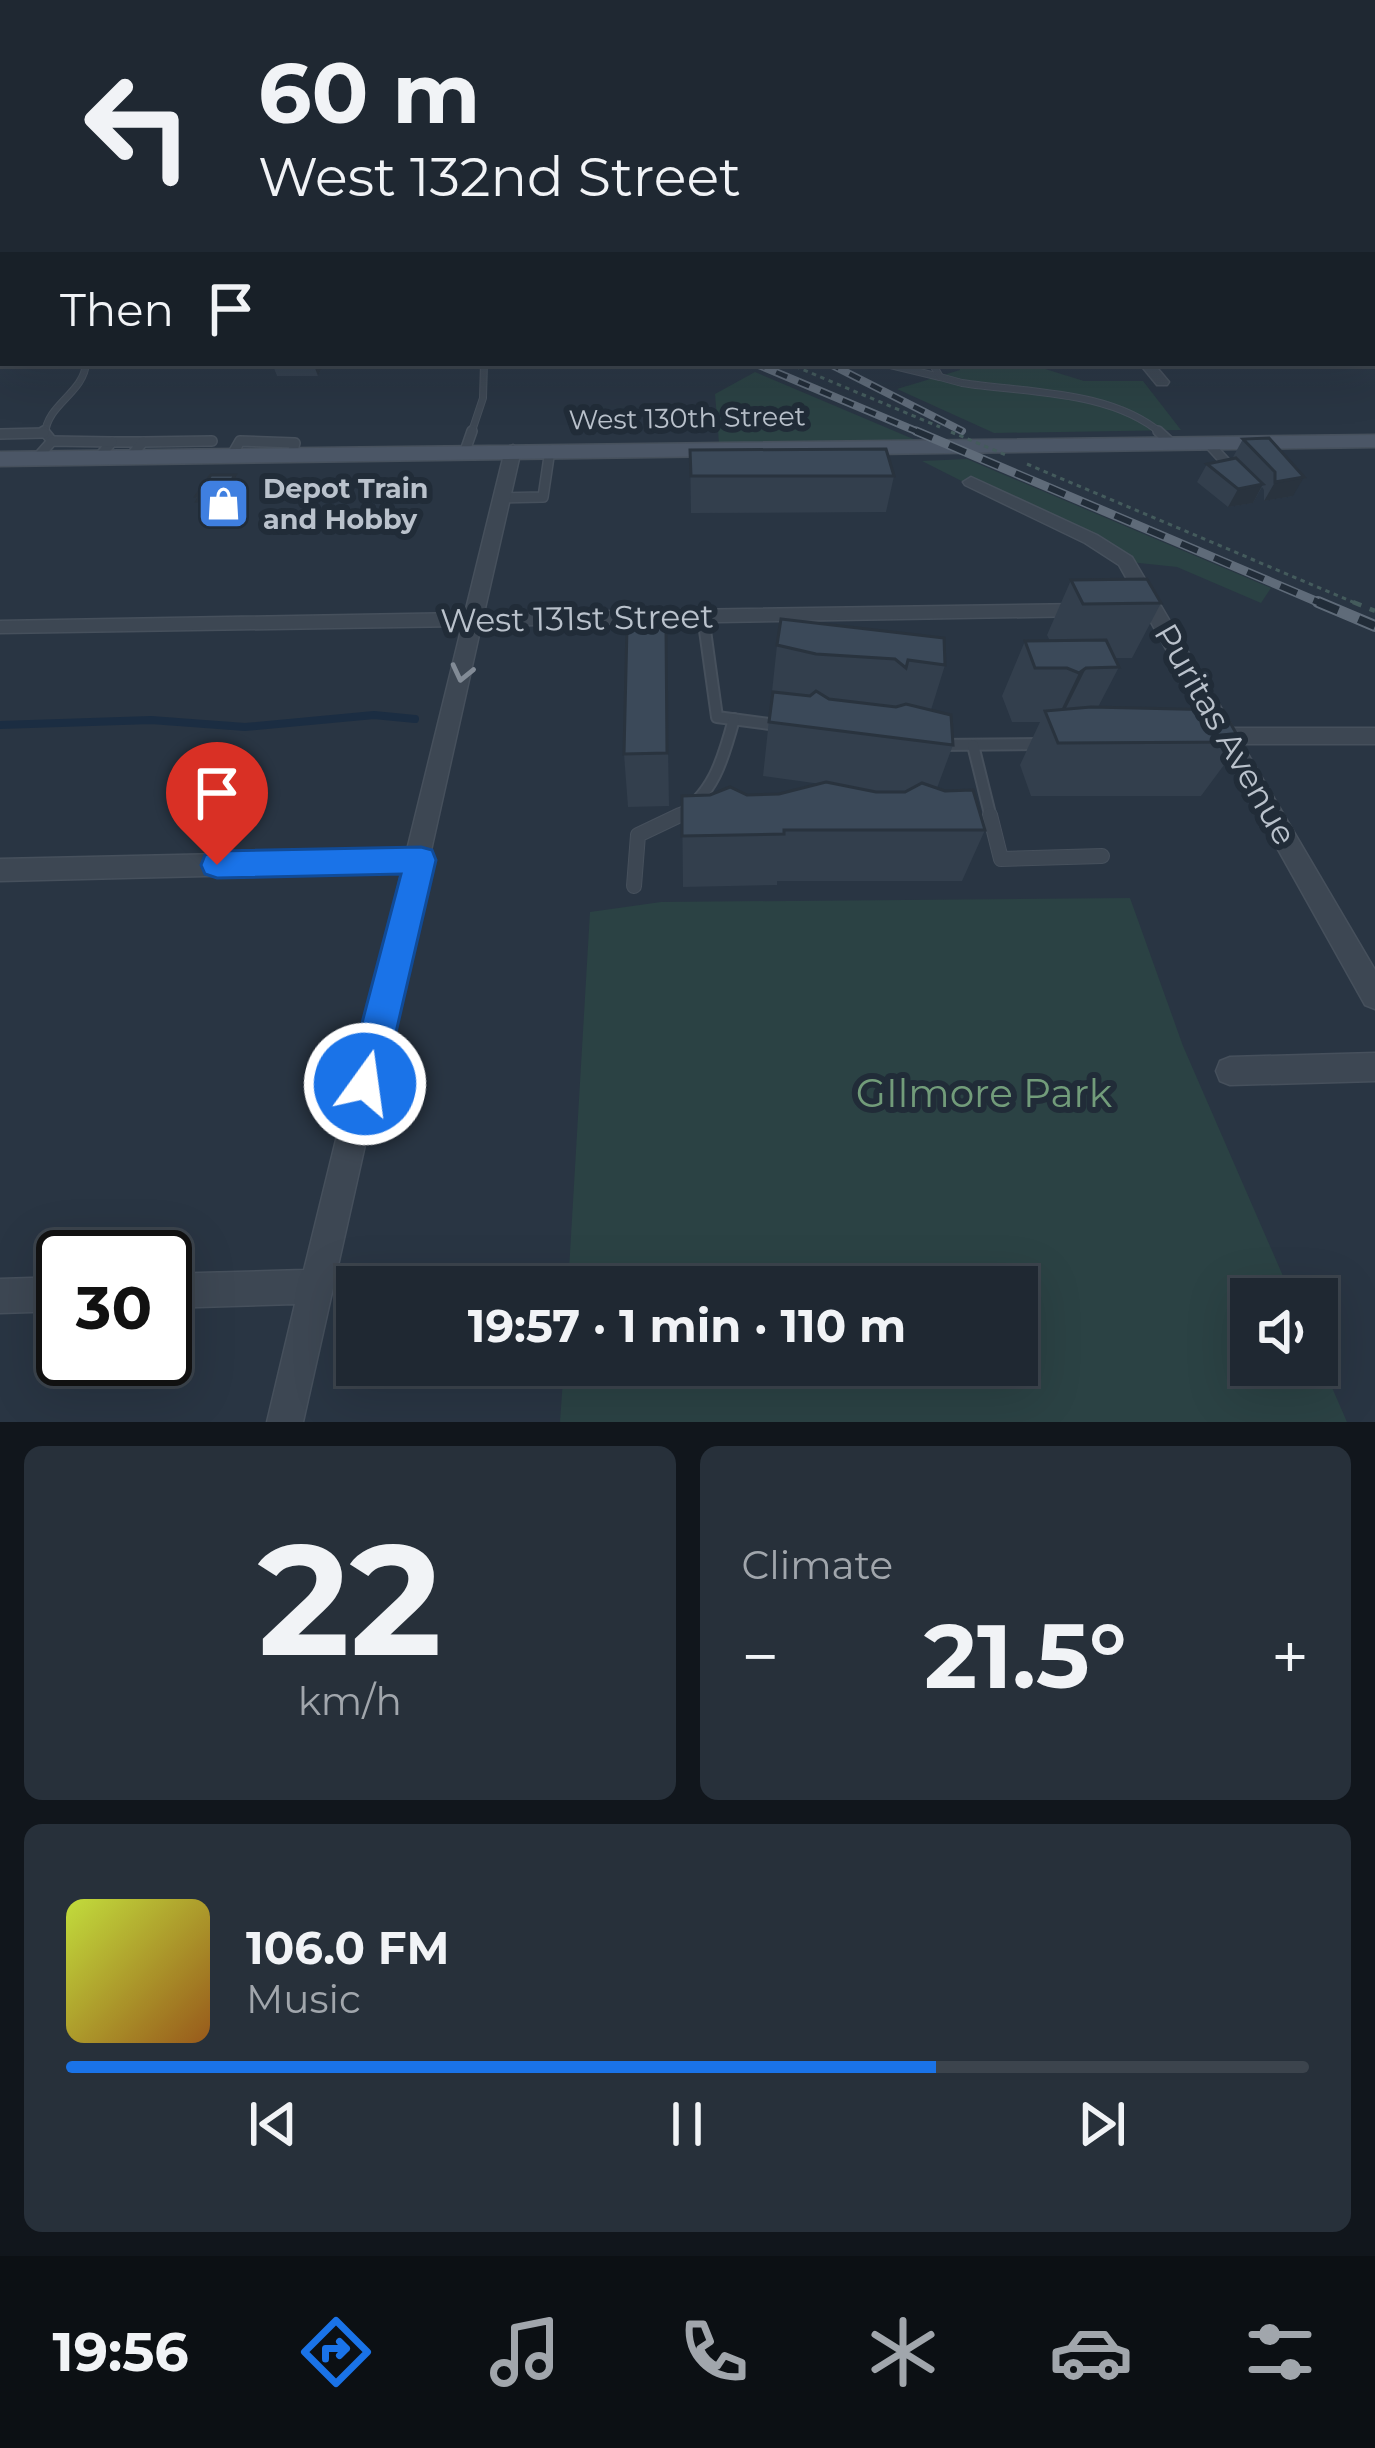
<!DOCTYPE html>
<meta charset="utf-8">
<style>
body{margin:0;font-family:Montserrat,sans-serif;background:#27303a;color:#f1f3f6;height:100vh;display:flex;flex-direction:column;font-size:45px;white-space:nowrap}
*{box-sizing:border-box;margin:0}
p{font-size:39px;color:#a1a6ac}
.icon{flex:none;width:66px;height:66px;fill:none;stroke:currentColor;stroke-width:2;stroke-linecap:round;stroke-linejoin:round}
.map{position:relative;height:1422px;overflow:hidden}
.side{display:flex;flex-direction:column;gap:24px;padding:24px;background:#11161c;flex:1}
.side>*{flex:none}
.top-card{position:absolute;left:0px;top:0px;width:1377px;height:366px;box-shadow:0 12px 48px #0002,0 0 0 3px #3c444d;background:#1f2832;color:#f1f3f6;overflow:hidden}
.fabs{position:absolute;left:1230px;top:1278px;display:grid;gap:24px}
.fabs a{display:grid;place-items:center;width:108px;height:108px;border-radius:0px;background:#1f2832;box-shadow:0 12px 48px #0002,0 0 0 3px #3c444d;font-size:60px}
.speed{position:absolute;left:36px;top:1230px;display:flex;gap:24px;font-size:60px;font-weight:700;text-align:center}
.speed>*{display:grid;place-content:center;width:156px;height:156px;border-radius:50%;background:#1f2832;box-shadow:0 12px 48px #0002,0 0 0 3px #3c444d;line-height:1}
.speed .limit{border:6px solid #111;border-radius:18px;background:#fff;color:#111}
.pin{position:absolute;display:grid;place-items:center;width:102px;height:102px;color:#fff;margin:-123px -51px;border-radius:50% 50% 50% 0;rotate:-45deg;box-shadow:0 0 12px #0007}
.pin .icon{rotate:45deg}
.me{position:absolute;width:132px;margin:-66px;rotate:14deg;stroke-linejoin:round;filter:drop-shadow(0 0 9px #0008)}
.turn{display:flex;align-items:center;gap:42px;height:252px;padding:0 60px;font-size:54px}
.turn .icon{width:156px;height:156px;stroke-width:2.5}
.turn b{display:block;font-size:84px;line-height:102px}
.then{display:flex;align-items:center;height:114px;padding:0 60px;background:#0003;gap:24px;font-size:45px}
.big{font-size:90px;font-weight:700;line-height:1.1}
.side .card{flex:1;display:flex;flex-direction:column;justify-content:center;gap:18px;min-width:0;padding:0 42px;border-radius:18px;background:#27303a}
.side .dial{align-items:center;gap:0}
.dial b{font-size:156px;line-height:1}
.song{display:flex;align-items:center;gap:36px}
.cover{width:144px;height:144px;border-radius:18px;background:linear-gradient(135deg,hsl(70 70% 55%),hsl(30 70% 35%))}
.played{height:12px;border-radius:6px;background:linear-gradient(90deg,#1a73e8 70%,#3c444d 70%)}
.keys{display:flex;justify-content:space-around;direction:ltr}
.heat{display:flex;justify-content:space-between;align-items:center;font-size:66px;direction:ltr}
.side .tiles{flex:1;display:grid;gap:24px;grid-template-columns:1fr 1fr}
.card:last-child{grid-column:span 2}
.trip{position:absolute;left:336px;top:1266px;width:702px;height:120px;border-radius:0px;background:#1f2832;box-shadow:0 12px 48px #0002,0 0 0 3px #3c444d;font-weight:700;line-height:120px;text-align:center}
.tabs{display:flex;height:192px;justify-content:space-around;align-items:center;background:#0c1014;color:#a1a6ac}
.tabs .icon{width:84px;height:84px}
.tabs .selected{color:#1a73e8}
.tabs b{font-size:54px;color:#f1f3f6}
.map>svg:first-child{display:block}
.green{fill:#2b4244}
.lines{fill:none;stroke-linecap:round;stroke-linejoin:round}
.stream{stroke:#1b2d42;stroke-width:8}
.service-far3-casing{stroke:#46505c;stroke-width:8}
.service-far2-casing{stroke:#46505c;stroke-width:12}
.service-far1-casing{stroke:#46505c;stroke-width:14}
.service-casing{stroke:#46505c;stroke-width:16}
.minor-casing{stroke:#46505c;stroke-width:3}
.secondary-casing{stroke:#46505c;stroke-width:3}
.path-far1{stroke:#445b5c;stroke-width:3;stroke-dasharray:4.5 4.5;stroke-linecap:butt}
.path{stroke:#445b5c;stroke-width:4.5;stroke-dasharray:9 9;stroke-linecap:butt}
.service-far3{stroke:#3d4753;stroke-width:6}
.service-far2{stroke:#3d4753;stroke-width:9}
.service-far1{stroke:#3d4753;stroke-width:10}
.service{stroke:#3d4753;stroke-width:14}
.minor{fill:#3d4753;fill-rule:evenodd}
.secondary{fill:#4b5666;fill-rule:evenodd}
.rail-far2-casing{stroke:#5f6b79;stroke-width:8}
.rail-far1-casing{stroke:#5f6b79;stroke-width:9}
.rail-casing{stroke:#5f6b79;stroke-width:12}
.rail-far2{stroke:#212c38;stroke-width:4.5;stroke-dasharray:12;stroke-linecap:butt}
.rail-far1{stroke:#212c38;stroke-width:6;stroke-dasharray:18;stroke-linecap:butt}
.rail{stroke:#212c38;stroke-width:8;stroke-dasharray:22;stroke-linecap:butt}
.path-bridge{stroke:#445b5c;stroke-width:3;stroke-dasharray:4.5 4.5;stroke-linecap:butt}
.wall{fill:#333f4d}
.shaded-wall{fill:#29333e}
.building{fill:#3b4959;stroke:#29333e;stroke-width:3}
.oneway{stroke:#828b96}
.route{fill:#1a73e8;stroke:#114b97;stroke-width:3}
.labels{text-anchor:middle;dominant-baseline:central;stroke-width:12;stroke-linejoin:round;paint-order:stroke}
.far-street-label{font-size:27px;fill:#bac2cc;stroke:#212c38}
.far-poi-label{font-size:27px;font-weight:bold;fill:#bac2cc;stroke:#212c38;text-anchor:start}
.street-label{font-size:33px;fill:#bac2cc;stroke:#212c38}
.near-park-label{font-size:39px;fill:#729c7a;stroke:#212c38}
</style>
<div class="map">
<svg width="1375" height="1422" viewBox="0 0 1375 1422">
<rect width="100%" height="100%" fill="#293543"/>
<g class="green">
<polygon points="957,363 1026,363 1084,381 1143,381 1181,430 994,433 897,389 960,370"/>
<polygon points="755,372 918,441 719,443 715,394"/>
<polygon points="967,459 1271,588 1261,603 1177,567 1120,561 922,461"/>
<polygon points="1130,898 1183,1046 1293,1299 1251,1299 1251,1365 1317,1365 1317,1353 1347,1422 560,1422 564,1365 1017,1365 1017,1287 568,1287 590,912 661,902"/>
</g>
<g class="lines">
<polyline class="stream" points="0,725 151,720 245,727 374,715 415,719"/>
<defs>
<g id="service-far3">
<polyline points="882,363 940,377"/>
<path d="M932,363L940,377L962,383C1026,393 1111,390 1162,434"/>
<polyline points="0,434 44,433"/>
<path d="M45,434C47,404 84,393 86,363"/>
<polyline points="471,434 483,398 484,363"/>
</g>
<g id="service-far2">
<polyline points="44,431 52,441"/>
<polyline points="1158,431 1170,442"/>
<polyline points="0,434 44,433"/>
<polyline points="1207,442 1233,470"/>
<polyline points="465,451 472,431"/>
<polyline points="232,455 240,441 295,443 292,454"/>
<polyline points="99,457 112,442 143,442"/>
<polyline points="130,457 143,442 212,441"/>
<polyline points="37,458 52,441 112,442"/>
<polyline points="502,498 543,497 550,450"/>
</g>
<g id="service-far1">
<polyline points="703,616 717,717 777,725"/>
<polyline points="938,745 1040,744"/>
<polyline points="973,745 991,818"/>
<path d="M675,818C713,796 723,760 734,719"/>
</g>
<g id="service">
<polyline points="990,815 1001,859 1102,856"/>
<polyline points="634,886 638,835 680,815"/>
</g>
<g id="minor">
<polygon points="3,207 3,214 0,215 0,208"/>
<rect x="1374" y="211" width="1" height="6"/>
<polygon points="3,315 3,325 0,326 0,316"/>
<rect x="1374" y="345" width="1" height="9"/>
<polygon points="1139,363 1153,363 1169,382 1167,385 1157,385"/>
<polygon points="513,445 521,450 484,613 1085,604 1094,610 1085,616 481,626 430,855 432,860 427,868 303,1422 267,1422 295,1304 165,1308 165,1274 304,1270 402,871 0,881 0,859 407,850 462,626 0,633 0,621 465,613 505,450"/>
<polygon points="971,477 1097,535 1132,557 1233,728 1375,728 1375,744 1242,744 1375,970 1375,1009 1365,1005 1119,565 1085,543 965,485 963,482"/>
<polygon points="1375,1053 1375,1081 1230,1085 1220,1081 1216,1071 1220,1061 1230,1057"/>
<polygon points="63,1277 63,1311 0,1313 0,1279"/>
</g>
<polygon id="secondary" points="1375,435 1375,447 0,466 0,452"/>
</defs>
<use href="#service-far3" class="service-far3-casing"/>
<use href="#service-far2" class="service-far2-casing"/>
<use href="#service-far1" class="service-far1-casing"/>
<use href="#service" class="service-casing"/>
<use href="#minor" class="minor-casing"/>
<use href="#secondary" class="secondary-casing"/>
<g class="path-far1">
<polyline points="787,363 940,427"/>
<polyline points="1027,464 1360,605"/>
</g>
<polyline class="path" points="1353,602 1375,611"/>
<use href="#service-far3" class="service-far3"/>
<use href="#service-far2" class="service-far2"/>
<use href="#service-far1" class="service-far1"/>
<use href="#service" class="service"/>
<use href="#minor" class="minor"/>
<use href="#secondary" class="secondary"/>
<defs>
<g id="rail-far2">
<polyline points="754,363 923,434"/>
<polyline points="828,363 962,431"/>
</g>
<polyline id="rail-far1" points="916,431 1325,605"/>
<polyline id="rail" points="1318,602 1375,626"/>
</defs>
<use href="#rail-far2" class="rail-far2-casing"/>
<use href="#rail-far1" class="rail-far1-casing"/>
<use href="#rail" class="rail-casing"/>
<use href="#rail-far2" class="rail-far2"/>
<use href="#rail-far1" class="rail-far1"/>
<use href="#rail" class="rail"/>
<polyline class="path-bridge" points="951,432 1008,456"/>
</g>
<g class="wall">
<polygon points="272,363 324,363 318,376 277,376"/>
<polygon points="1269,438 1293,496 1264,501 1264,490 1262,487 1253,503 1228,507 1197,482 1207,464 1234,458 1233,457 1243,439"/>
<polygon points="690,450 894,476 886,512 691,513"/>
<polygon points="243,494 227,520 206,520 196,496"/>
<polygon points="1071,580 1161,603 1132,658 1115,658 1119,667 1098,707 1241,742 1201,796 1031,796 1020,765 1040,722 1012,722 1002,696 1025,641 1050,641 1047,635"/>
<polygon points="666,626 669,806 628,807 624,754"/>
<polygon points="777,645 945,665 931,710 953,745 937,788 985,830 962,881 777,881 777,885 683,887 682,796 779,794 821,784 763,776"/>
</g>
<g class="shaded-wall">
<polygon points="313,363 324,363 318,376"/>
<polygon points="235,475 243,494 227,520 218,501"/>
<polygon points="1304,477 1293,496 1264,501 1275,482"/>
<polygon points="1263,484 1253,503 1228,507 1238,489"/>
<polygon points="1086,668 1059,722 1053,727 1079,673"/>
</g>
<g class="building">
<polygon points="1269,438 1304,477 1275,482 1275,472 1243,439"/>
<polygon points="886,449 894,476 691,476 690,450"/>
<polygon points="1236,458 1263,484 1238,489 1207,464"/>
<polygon points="211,475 235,475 218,501 197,501 200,496 196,496"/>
<polygon points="1147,579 1161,603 1083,604 1071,580"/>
<polygon points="781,619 944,638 945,665 908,660 906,668 895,659 816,654 777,645"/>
<polygon points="666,626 667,753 624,754 627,627"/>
<polygon points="1106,640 1119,667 1086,668 1079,673 1067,668 1035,668 1025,641"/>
<polygon points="816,691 829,699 896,707 906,704 951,715 953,745 769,722 773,692 810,696"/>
<polygon points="1091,707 1223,710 1241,742 1058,743 1045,711"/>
<polygon points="826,782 876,792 905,792 922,783 945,791 973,790 985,830 784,830 784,834 682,836 682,796 710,795 730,787 747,795 779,794"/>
</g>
<defs><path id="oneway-chevron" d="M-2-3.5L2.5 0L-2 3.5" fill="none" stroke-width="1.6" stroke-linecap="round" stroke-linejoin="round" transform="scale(3)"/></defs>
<use class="oneway" href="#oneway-chevron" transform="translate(462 673) rotate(103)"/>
<linearGradient id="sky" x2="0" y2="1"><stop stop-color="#171d25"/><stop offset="0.49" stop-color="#435166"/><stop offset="1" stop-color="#435166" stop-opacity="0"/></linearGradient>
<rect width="1375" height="388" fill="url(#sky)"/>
<polygon class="route" points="421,847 432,850 436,860 384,1084 379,1098 365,1103 352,1098 346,1084 401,874 217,878 205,874 201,865 205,855 217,851"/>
<defs>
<symbol id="shop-square" viewBox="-11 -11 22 22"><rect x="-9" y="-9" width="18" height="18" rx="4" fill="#3f7fe0" stroke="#212c38"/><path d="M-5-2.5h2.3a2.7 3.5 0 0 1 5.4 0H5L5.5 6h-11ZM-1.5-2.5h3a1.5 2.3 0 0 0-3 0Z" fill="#fff"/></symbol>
</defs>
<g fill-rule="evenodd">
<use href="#shop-square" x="194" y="474" width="59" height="59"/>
</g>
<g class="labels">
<g class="far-street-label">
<text transform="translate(687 418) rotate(-1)">West 130th Street</text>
</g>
<g class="far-poi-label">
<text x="263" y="488">Depot Train<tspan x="263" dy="31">and Hobby</tspan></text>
</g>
<g class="street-label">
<text transform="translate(577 618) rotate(-1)">West 131st Street</text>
<text transform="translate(1226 734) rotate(60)">Puritas Avenue</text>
</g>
<g class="near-park-label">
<text x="984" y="1093">GIlmore Park</text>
</g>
</g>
</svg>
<div class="fabs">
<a><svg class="icon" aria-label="sound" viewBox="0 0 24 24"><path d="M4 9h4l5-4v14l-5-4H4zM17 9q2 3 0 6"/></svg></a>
</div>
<div class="speed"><div class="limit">30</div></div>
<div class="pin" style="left:217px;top:865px;background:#d93025"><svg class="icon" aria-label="arrive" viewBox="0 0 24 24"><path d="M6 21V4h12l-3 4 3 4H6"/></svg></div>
<svg class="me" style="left:365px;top:1084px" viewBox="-20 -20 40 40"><circle r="17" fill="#1a73e8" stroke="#fff" stroke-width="3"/><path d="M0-11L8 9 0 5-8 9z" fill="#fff"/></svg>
<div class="trip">19:57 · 1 min · 110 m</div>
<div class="top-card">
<div class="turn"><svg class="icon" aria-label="left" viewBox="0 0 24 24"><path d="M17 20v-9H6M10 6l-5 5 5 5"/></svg><div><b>60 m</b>West 132nd Street</div></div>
<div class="then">Then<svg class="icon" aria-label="arrive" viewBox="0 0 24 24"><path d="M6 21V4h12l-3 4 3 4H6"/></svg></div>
</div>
</div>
<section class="side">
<div class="tiles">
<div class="card dial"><b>22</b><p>km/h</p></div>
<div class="card"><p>Climate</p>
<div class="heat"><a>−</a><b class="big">21.5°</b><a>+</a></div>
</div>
<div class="card">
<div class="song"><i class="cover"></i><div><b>106.0 FM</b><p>Music</p></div></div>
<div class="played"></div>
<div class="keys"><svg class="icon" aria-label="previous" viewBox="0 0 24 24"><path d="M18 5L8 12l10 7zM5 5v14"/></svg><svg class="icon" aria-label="pause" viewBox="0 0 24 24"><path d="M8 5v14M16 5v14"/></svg><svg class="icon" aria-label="next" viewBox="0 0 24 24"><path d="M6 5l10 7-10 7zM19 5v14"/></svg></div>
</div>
</div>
</section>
<nav class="tabs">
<b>19:56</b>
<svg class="icon selected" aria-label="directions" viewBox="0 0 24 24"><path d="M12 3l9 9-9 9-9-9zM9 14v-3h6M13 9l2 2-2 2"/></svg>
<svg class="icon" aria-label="music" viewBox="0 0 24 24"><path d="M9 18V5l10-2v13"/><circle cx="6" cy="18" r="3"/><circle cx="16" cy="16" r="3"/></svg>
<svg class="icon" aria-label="phone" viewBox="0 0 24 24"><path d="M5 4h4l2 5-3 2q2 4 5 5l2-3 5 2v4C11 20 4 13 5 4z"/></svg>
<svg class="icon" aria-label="climate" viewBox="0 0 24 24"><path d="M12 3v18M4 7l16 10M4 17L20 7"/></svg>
<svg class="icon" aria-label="car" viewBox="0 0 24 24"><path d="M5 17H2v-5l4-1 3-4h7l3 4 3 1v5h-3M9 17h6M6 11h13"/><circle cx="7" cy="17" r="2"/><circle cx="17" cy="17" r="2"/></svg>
<svg class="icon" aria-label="filters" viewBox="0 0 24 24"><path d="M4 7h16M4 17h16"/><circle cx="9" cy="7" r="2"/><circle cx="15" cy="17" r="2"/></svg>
</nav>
